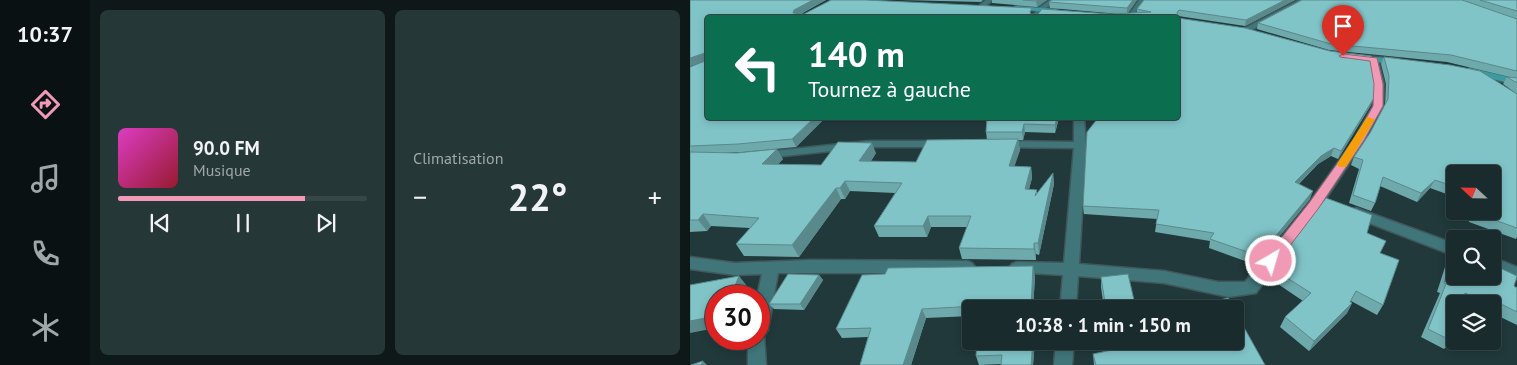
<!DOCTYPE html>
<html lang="fr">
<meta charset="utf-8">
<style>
body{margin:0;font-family:"PT Sans",sans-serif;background:#263738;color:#f1f3f6;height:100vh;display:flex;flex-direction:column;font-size:19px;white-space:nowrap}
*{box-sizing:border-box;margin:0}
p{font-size:16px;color:#9fa7a9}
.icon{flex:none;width:28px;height:28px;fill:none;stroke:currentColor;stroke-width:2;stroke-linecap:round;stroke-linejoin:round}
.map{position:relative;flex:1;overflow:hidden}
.details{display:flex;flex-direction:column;gap:10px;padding:10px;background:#0e1818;width:600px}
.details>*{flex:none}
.hud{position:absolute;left:15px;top:15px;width:475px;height:105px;border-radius:5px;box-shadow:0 2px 8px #0003,0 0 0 1px #374748;background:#0b6e4f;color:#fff;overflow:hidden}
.needle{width:32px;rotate:292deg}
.buttons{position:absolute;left:756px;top:165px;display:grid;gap:10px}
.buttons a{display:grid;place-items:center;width:55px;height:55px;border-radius:5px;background:#192b2c;box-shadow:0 2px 8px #0003,0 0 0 1px #374748;font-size:25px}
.speed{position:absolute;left:15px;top:285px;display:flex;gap:10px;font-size:25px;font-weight:700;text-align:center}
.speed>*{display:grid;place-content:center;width:65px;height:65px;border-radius:50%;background:#192b2c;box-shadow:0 2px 8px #0003,0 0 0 1px #374748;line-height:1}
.speed .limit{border:8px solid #d22;background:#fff;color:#111}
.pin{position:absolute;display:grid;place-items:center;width:42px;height:42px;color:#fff;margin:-51px -21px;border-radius:50% 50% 50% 0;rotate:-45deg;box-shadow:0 0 5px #0007}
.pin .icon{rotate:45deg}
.me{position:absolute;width:55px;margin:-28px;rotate:38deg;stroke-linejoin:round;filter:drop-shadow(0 0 4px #0008)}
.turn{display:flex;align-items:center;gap:18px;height:105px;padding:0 20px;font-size:22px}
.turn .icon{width:65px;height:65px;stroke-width:2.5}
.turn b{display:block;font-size:35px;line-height:42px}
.big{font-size:38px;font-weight:600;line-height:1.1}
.details .widget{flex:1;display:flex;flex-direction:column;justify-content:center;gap:8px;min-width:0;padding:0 18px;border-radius:8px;background:#263738}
.song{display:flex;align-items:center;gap:15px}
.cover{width:60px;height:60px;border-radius:8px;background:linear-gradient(135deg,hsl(310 70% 55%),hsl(350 70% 35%))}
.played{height:5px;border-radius:2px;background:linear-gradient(90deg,#f09ab6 75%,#374748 75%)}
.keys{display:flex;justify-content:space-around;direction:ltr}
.heat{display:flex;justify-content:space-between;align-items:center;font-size:28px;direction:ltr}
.details .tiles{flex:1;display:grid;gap:10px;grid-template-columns:repeat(2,1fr)}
.trip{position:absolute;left:272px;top:300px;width:282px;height:50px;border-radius:5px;background:#192b2c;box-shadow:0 2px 8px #0003,0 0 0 1px #374748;font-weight:600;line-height:50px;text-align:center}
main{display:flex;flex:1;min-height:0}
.tabs{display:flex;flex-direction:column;width:90px;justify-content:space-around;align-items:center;background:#0a1112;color:#9fa7a9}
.tabs .icon{width:35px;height:35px}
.tabs .current{color:#f09ab6}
.tabs b{font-size:22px;color:#f1f3f6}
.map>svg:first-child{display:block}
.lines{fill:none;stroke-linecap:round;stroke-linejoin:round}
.street-casing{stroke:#415759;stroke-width:3}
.secondary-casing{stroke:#415759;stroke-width:3}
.street{fill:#40767a;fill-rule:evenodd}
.secondary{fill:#3c9ba1;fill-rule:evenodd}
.wall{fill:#6ea9ac}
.shaded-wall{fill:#5a898c}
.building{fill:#80c4c8;stroke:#5a898c}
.route{fill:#f09ab6;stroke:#9c6476}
.slow{fill:#f59e0b}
</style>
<main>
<nav class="tabs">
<b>10:37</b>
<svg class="icon current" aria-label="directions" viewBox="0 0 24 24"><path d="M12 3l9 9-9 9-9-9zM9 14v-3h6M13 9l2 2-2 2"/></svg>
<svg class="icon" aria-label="music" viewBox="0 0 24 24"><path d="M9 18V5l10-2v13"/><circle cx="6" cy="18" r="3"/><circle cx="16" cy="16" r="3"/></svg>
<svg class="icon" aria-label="phone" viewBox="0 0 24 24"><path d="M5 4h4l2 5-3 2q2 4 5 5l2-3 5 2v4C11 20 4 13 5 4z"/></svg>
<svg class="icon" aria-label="climate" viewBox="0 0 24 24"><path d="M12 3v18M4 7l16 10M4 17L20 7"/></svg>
</nav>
<section class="details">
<div class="tiles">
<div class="widget">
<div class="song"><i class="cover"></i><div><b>90.0 FM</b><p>Musique</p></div></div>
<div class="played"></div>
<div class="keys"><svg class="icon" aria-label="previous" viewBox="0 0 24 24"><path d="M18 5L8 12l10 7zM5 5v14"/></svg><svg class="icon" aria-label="pause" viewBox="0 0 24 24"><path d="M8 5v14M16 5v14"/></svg><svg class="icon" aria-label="next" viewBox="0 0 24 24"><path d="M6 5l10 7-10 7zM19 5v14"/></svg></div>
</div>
<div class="widget"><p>Climatisation</p>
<div class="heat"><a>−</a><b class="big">22°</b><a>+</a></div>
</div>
</div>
</section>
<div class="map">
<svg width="827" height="365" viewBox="0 0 827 365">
<rect width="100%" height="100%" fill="#21393b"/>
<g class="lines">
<defs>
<g id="street">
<polygon points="296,0 303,0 294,7 290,7 290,5"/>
<polygon points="360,0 367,0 352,11 349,18 342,18 347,9"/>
<polygon points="449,0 455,0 443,17 439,17 438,16"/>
<polygon points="609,0 617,0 558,32 551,30"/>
<polygon points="684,57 688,60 694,84 693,106 675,140 629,209 566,293 539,297 474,283 388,276 386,309 370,309 373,275 322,272 319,268 322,264 327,262 374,263 384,148 312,147 306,144 312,141 384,142 384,118 394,118 396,145 389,264 474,271 528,282 555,282 619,203 664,140 683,106 684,84 680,60"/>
<polygon points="179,141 252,141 258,144 252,147 179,147 75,158 69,155 75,152"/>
<polygon points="666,208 765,244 765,256 661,216 659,213 661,210"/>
<polygon points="0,257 45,263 121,260 277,261 282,263 285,267 282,271 277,273 88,273 78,330 74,336 76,365 58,365 58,339 69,339 67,296 72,274 45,275 0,269"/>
<polygon points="802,257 827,267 827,280 802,270"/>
<polygon points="366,341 384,341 382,365 364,365"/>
</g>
<g id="secondary">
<polygon points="326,6 366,9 369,11 366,13 324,9 324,7"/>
<polygon points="663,55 708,59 712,62 708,65 666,59 663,59"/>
<polygon points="780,68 827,79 827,85 777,73 776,71"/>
</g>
</defs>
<use href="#street" class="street-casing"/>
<use href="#secondary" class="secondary-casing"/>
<use href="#street" class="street"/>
<use href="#secondary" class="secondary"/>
</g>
<g class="wall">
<polygon points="0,0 136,0 111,14 429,14 360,8 359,2 362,0 447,0 438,13 447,13 447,9 454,0 605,0 555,26 488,16 488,18 681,105 648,159 641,156 628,164 609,184 620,199 566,265 519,248 520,241 465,232 467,219 394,214 393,206 488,18 18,18 18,118 135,118 106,147 53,152 32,153 93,159 88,164 131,165 186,153 181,161 226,162 297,140 296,132 297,118 369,118 365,133 335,132 333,140 328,140 330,150 324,166 341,167 342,178 339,189 347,190 347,193 363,173 364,184 349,255 346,254 346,260 272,259 269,248 277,227 241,227 237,237 189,237 184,226 205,193 160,191 155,199 151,199 109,257 54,256 46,244 60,228 21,226 17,231 0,232 0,67 11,62 0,66"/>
<polygon points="211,0 293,0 291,2"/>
<polygon points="302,0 357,0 347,7 302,3"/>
<polygon points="612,0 827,0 827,94 813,84 817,77 824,78 757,62 639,50 567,29 568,23"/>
<polygon points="694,57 827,94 827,237 826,239 779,222 781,211 802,211 802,174 765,174 765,197 740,188 727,202 690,186 685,203 681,211 659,203 669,169 661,165 664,157 680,133 695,105 696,84 691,64"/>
<polygon points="210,118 241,118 210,120"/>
<polygon points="677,233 690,253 693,305 687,315 661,301 660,302 662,303 657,313 619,351 590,327 595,317 613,301 582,280 588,261"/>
<polygon points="761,257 802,276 802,274 808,267 824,286 827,288 827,325 802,313 802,304 765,304 762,341 754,349 731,337 750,293 747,292 755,267"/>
<polygon points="129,275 133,280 114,310 84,309 79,304"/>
<polygon points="345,276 343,309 281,309 281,316 236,318 221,365 170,365 178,337 152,338 146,329"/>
<polygon points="411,277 446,309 414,309 411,287"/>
<polygon points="281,323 281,341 345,341 343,365 311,365 311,364 289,365 286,356 286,349 280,349 277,340"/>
<polygon points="419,341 546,341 575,365 404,365 403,354 421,350"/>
</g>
<g class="shaded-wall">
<polygon points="123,0 136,0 106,16 103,13 104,10"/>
<polygon points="348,0 357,0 347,7 346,1"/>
<polygon points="443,0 447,0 437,14 437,8"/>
<polygon points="595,0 605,0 555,26 556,20"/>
<polygon points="15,53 18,60 0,66 0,58"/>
<polygon points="684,98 681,105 648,159 651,151"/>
<polygon points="124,118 135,118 106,147 102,139"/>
<polygon points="367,118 369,118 365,133 365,125"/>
<polygon points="334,124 335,132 333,140 332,132"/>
<polygon points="328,139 330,150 321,177 319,166"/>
<polygon points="182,143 186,153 174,172 169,161"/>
<polygon points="644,148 641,156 628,164 602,190 605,182 631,156"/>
<polygon points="87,149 93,159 78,174 72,164"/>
<polygon points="341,167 342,178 336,200 335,189"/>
<polygon points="363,173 364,184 349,255 348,243"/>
<polygon points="745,180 740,188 727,202 731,193"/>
<polygon points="155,181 160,191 155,199 150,188"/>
<polygon points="146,188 151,199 109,257 102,245"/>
<polygon points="623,191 620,199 566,265 569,256"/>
<polygon points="13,214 21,226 17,231 8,220"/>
<polygon points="238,216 241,227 237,237 233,226"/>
<polygon points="344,243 346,254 346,260 344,249"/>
<polygon points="343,266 345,276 343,309 341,309"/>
<polygon points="129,275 133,280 114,310 110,304"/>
<polygon points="49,276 57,286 53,296 41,296"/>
<polygon points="666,291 655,310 662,303 657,313 619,351 624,341"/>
<polygon points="232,309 236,318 221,365 213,365"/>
<polygon points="26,316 26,328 0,333 0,321"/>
<polygon points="343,341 345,341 343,365 341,365"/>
<polygon points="13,361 17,365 11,365"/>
</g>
<g class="building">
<polygon points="0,0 123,0 104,10 103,13 114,14 141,0 176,0 342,8 340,12 341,14 348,14 352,9 421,14 461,12 447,9 454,0 595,0 556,20 489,10 487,12 488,18 555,28 640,51 681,56 685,77 684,98 651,151 644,148 631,156 605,182 623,191 569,256 520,239 524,233 466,224 469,210 393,206 397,132 408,118 488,118 488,18 18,18 18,118 124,118 102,139 48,144 0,146 0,67 15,61 15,53 0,58"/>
<polygon points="333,0 348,0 346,1"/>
<polygon points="362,0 443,0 437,8 359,2"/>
<polygon points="612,0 772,0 827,19 827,71 761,55 641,44 568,23"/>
<polygon points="790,0 827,0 827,11"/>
<polygon points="694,57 760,65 790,71 827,94 827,228 785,213 785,211 802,211 802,174 765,174 765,187 745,180 731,193 693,177 685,203 663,195 673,160 664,157 680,133 698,99 699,76"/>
<polygon points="817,77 827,78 827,83"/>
<polygon points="297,118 367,118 365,125 334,124 332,132 296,132"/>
<polygon points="328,139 319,166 341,167 335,189 347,190 345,196 363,173 348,243 344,243 344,249 269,248 281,216 238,216 233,226 184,226 212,183 155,181 150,188 146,188 102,245 46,244 69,218 13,214 8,220 0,220 0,152 46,153 87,149 72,164 131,165 148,142 182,143 169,161 226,162 237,140"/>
<polygon points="636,198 682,215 677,233 696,241 690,253 709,260 693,305 666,291 660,302 662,303 624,341 595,317 621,293 586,271 593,263 588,261"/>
<polygon points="761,257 765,259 765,276 802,276 802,275 804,275 808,267 827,276 824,286 827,288 827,312 799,298 798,303 775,293 772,304 765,304 765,329 762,341 738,329 756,284 754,283"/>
<polygon points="343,266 341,309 285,309 286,306 232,309 213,365 170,365 181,328 146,329 172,275 195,274 198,268"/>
<polygon points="98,274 129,275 110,304 79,304"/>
<polygon points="438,274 446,309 416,309 411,277"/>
<polygon points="49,276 41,296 26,296 26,316 0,321 0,285"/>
<polygon points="538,298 544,309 495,309 495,308"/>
<polygon points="546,313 575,365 406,365 403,354 422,350 421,341 546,341"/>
<polygon points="281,323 281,340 277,340"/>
<polygon points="287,341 343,341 341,365 311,365 312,355 286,356"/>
<polygon points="13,361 11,365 1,365"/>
</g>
<polygon class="route" points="653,54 687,58 693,84 693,106 674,140 628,209 586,264 576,264 574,261 576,257 619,203 664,140 683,106 684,84 680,61 650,57 649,56"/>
<polygon class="slow" points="677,117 685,119 656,167 649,167 647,164"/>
</svg>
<div class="buttons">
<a><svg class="needle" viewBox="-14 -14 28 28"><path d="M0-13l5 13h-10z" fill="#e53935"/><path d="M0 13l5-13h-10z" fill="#9fa7a9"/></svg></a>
<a><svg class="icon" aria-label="search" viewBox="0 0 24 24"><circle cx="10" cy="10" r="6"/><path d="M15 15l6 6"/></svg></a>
<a><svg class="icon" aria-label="layers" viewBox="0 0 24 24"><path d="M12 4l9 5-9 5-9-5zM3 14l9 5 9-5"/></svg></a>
</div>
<div class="speed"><div class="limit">30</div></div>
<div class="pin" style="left:653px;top:56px;background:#d93025"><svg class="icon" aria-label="arrive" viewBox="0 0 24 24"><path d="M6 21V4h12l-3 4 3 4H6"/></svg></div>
<svg class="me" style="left:581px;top:261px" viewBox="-20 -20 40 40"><circle r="17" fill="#f09ab6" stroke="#fff" stroke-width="3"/><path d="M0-11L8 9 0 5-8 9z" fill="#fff"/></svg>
<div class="trip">10:38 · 1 min · 150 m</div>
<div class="hud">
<div class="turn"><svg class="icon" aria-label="left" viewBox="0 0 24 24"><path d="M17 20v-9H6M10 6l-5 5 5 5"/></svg><div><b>140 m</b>Tournez à gauche</div></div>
</div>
</div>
</main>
